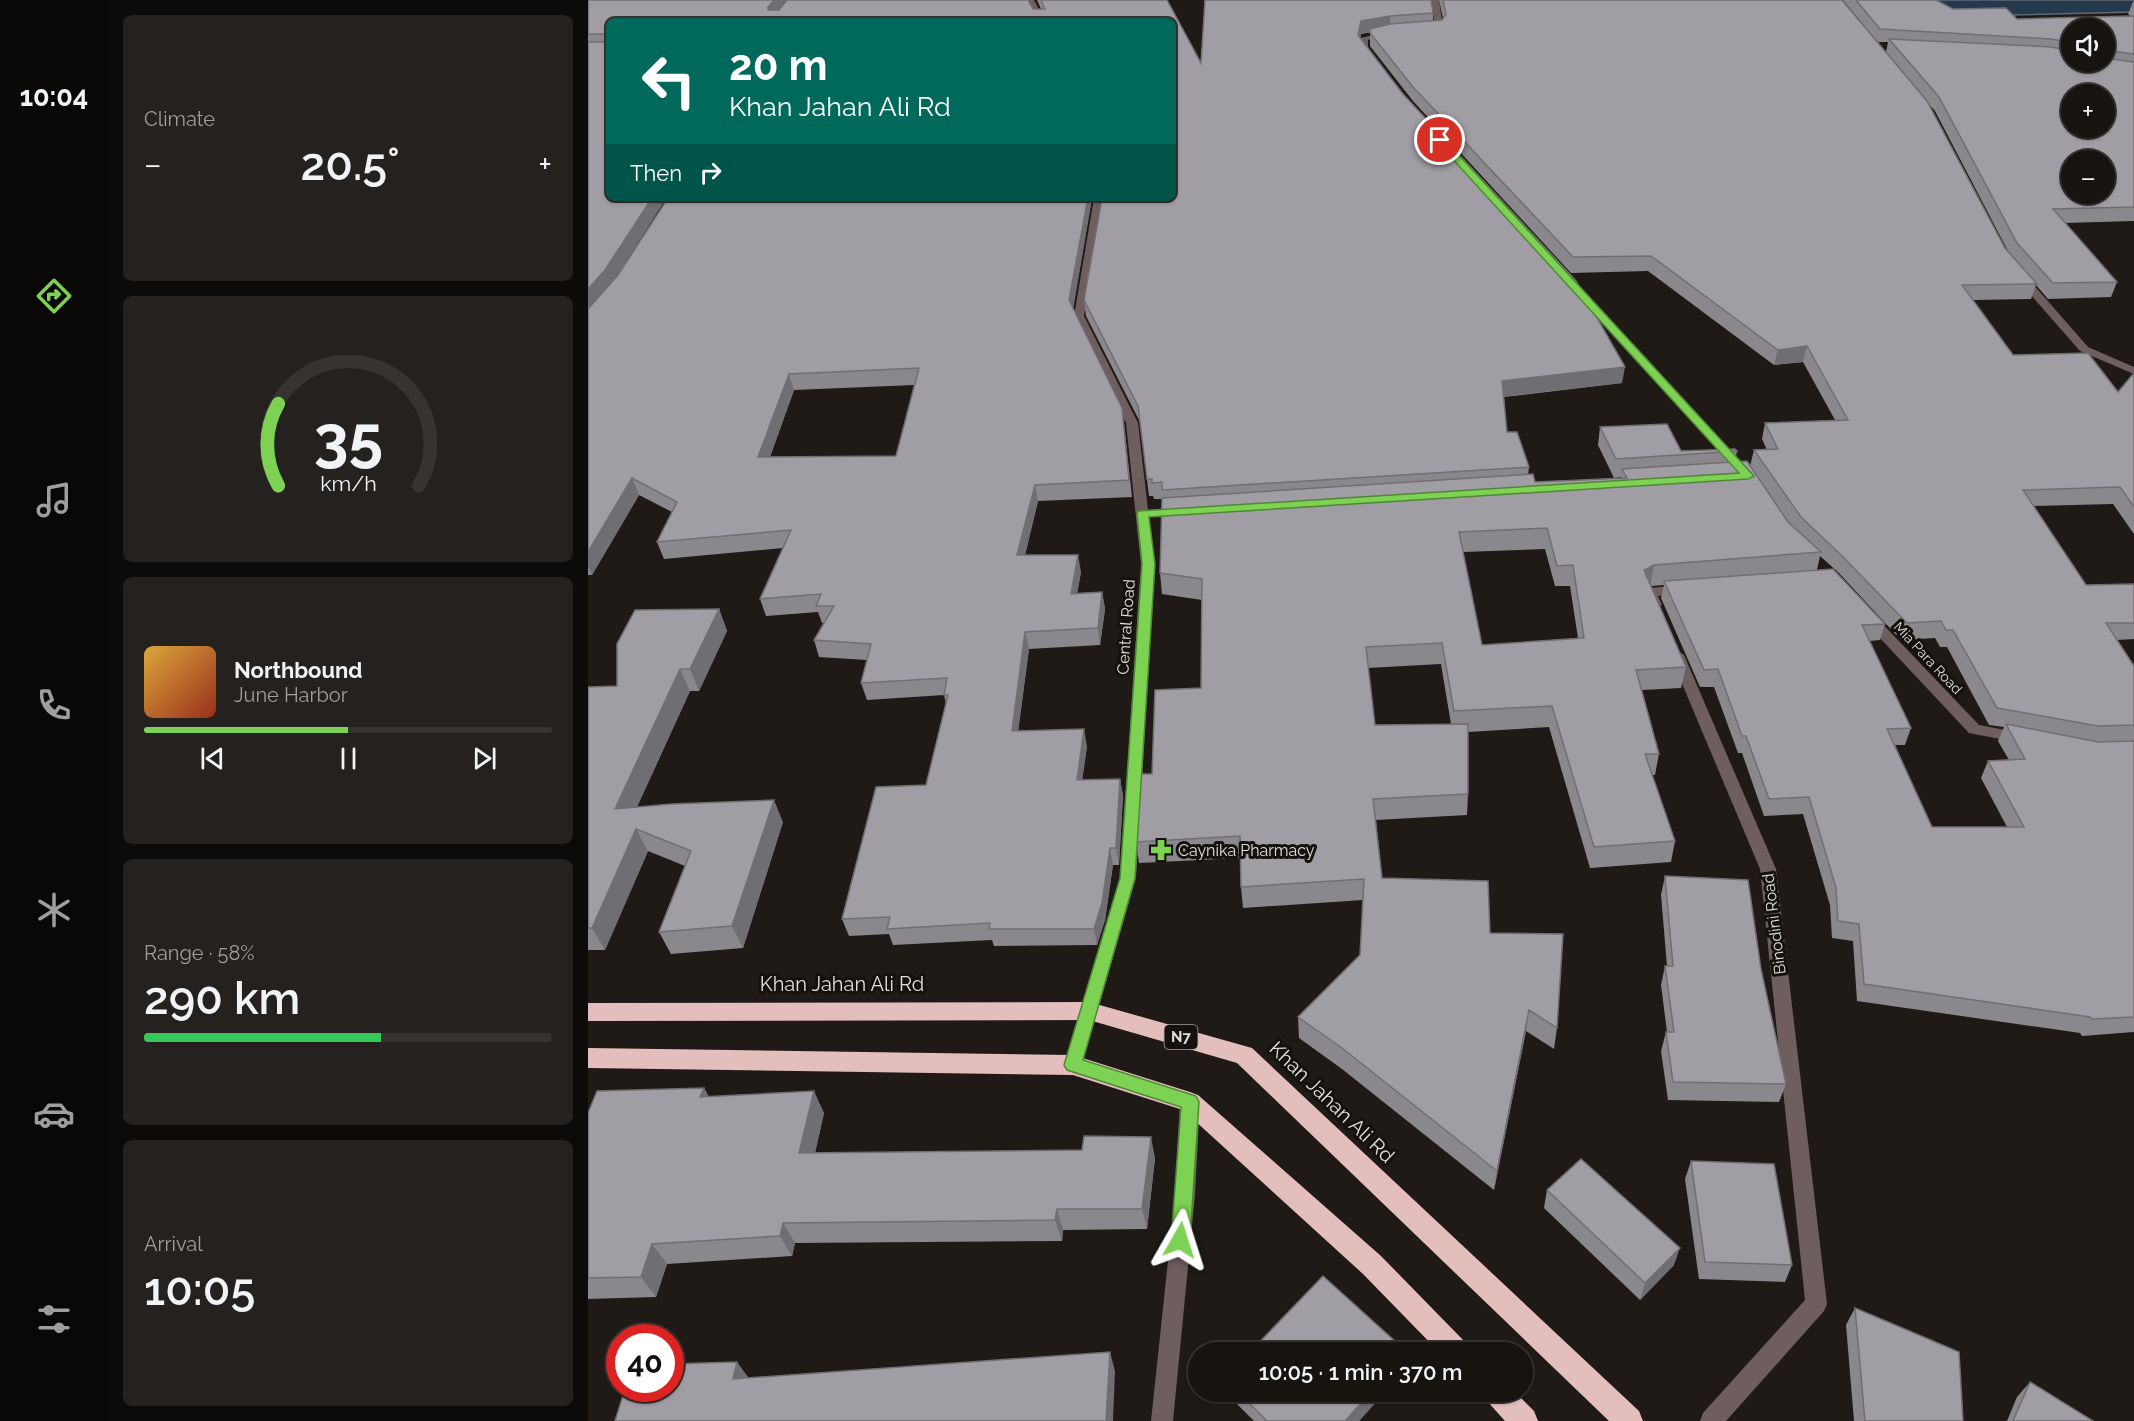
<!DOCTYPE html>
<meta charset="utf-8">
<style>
body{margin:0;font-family:Raleway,sans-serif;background:#24211e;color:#f1f3f6;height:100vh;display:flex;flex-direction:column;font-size:22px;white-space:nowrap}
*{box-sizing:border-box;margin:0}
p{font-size:20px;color:#9e9e9f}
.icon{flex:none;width:33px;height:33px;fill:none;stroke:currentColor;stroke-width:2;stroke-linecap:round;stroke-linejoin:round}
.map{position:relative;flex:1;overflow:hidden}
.drawer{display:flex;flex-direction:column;gap:15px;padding:15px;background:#0d0b09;width:480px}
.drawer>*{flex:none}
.guide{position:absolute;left:18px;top:18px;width:570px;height:183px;border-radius:9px;box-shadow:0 2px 4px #0004,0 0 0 2px #363330;background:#00695c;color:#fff;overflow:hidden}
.tools{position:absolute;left:1473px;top:18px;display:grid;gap:12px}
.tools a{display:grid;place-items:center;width:54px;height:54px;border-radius:50%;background:#171410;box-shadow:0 2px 4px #0004,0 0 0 2px #363330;font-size:30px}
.speed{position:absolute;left:18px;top:1324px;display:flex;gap:12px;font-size:30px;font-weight:700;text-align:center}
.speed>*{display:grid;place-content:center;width:78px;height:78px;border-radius:50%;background:#171410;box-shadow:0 2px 4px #0004,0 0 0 2px #363330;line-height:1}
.speed .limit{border:9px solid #d22;background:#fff;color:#111}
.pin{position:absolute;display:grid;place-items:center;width:51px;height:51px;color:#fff;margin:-26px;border:3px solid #fff;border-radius:50%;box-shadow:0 2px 6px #0007}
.me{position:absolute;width:66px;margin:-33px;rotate:6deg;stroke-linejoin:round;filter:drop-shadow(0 0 4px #0008)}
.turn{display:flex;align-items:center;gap:21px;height:126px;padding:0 24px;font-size:27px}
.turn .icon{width:78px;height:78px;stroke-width:2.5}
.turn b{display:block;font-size:42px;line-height:51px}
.then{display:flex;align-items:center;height:57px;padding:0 24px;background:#0003;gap:12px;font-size:22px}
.big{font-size:45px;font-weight:600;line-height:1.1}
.drawer .widget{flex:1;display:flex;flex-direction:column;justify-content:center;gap:9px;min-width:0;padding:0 21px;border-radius:9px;background:#24211e}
.drawer .dial{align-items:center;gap:0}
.dial svg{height:156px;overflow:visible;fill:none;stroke:#363330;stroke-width:7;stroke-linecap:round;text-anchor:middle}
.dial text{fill:#f1f3f6;stroke:none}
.song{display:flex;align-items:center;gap:18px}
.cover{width:72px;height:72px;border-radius:9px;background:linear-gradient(135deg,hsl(40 70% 55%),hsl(10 70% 35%))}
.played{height:6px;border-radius:3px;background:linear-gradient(90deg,#7dd153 50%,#363330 50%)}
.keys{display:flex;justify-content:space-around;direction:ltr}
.heat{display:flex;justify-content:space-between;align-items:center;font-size:33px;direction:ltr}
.charge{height:9px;border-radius:4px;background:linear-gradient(90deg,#34c759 58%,#363330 0)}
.trip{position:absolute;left:600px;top:1342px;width:345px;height:60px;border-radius:30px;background:#171410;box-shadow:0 2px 4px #0004,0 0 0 2px #363330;font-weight:600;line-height:60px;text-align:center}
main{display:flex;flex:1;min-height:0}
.tabs{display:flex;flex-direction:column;width:108px;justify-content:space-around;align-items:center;background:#090806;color:#9e9e9f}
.tabs .icon{width:42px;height:42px}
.tabs .current{color:#7dd153}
.tabs b{font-size:27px;color:#f1f3f6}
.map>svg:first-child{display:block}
.water{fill:#25394d;stroke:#5d6a77;stroke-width:1.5}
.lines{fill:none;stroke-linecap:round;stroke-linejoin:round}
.minor{fill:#6e5e5e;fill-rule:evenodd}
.highway{fill:#e4bebc;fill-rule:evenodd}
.wall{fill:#8a878d;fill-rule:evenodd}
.shaded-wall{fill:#716e73}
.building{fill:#a19da4;stroke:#716e73;stroke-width:1.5;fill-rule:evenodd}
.route{fill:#7dd153;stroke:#518836;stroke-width:1.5}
.labels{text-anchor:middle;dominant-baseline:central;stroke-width:6;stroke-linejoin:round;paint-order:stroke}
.far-street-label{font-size:14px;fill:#e0ddda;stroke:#15110d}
.shield{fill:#15110d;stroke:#a3a09c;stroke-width:1.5}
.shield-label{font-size:15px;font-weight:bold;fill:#e0ddda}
.street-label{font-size:16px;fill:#e0ddda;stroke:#15110d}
.poi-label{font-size:16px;fill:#e0ddda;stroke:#15110d;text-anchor:start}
.near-street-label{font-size:20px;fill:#e0ddda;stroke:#15110d}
</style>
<main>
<nav class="tabs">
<b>10:04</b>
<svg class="icon current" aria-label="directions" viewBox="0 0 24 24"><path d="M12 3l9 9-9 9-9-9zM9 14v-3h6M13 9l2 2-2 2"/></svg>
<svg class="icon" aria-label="music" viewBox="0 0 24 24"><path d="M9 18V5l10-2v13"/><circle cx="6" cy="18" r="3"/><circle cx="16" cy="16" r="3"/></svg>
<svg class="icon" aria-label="phone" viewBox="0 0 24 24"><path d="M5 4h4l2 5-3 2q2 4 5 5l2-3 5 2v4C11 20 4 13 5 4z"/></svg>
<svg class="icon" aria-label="climate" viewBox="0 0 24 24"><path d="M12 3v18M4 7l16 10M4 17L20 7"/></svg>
<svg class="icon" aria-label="car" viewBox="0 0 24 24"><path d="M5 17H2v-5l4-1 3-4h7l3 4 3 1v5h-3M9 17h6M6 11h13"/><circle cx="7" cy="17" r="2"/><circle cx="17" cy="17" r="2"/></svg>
<svg class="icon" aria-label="filters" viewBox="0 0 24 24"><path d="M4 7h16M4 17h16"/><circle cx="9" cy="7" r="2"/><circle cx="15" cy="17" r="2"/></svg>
</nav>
<section class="drawer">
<div class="widget"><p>Climate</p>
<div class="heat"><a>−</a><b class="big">20.5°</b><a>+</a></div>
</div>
<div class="widget dial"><svg viewBox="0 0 100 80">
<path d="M14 69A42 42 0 1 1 86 69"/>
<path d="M14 69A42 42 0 0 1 14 27" stroke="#7dd153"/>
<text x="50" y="56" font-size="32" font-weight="700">35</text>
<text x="50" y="72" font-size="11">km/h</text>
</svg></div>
<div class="widget">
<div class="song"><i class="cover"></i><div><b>Northbound</b><p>June Harbor</p></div></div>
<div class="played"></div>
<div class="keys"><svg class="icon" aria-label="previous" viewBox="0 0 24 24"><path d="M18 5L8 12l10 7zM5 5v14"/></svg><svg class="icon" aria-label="pause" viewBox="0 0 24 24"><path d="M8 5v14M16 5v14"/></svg><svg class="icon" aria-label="next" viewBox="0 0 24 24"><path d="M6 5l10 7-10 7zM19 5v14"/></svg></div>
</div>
<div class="widget"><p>Range · 58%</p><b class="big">290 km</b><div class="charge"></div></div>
<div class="widget"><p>Arrival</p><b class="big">10:05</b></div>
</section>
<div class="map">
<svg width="1546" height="1421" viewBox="0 0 1546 1421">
<rect width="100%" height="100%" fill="#1f1a16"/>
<polygon class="water" points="1322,0 1546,0 1546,12 1341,17"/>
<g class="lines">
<g class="minor">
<polygon points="438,0 446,0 457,21 449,21"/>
<polygon points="843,0 851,0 855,27 852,32 839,34 835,32 847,27"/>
<polygon points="800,32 804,34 803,36 780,40 780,47 788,58 781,60 772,47 772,38"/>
<polygon points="506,198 516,198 496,316 550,423 560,510 594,507 600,511 594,515 561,517 567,564 548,878 494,1065 492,1071 485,1073 478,1071 476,1065 532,878 553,564 538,423 486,316"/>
<polygon points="1433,274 1437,275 1500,347 1546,367 1546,374 1492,351 1429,279 1429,275"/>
<polygon points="987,284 991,285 1165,474 1167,477 1165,480 1157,480 983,289 983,285"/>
<polygon points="1095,585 1102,589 1100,592 1070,596 1074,605 1067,609 1062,608 1055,592 1062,588"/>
<polygon points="1281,613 1286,615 1391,725 1438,734 1441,738 1438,742 1433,743 1381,733 1276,621 1274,618 1276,615"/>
<polygon points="1089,650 1096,655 1188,869 1239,1304 1236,1311 1138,1421 1112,1421 1115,1413 1217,1300 1172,869 1082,655"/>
<polygon points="602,1094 609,1096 612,1102 607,1195 585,1421 563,1421 587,1195 592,1102 595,1096"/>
</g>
<g class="highway">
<polygon points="501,1002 664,1048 1051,1411 1055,1421 1021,1421 649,1063 501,1020 0,1021 0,1003"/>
<polygon points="0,1048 485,1055 602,1092 610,1095 793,1256 879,1344 883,1353 852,1353 775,1274 595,1110 485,1075 0,1068"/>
<polygon points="895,1392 927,1392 946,1411 950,1421 917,1421 899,1401"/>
</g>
</g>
<g class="wall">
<path d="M0,0L445,9H453L449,0H579L613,63L617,0L845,13V21L854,20L855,18L851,0H1254L1283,34L1255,0H1348L1365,9L1429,19L1543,16L1540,14L1545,2H1546V221L1477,223L1529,282L1523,297L1460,299L1448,285L1443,299L1385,300L1425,355L1530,392L1546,373V534L1525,504L1445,506L1498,585L1546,584V639L1529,640L1546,666V1032L1494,1036L1492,1033L1269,1001L1265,941L1244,938L1242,905L1215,814L1176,816L1154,753H1150L1126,687H1112L1073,598L1076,585L1063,586L1098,667L1093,688L1054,690L1071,754L1067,775H1064L1087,841L1083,862L1002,868L961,727L880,732V794L879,815L788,820L794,878L902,933L969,1028L966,1049L938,1031L906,1190L754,1069L711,1038L710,1017L772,955L775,900L655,908L653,887L652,858L551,863L548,842L564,774L613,688L614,600L574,594L572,573L574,499H566L565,496H561L552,422L498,316L496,300L585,21L21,198H78L29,276L80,198H504L485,308L536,424L544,497L450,501L437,555L493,572L489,593L514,592L517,609L512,645L441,649L430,731L499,746L494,780L532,779L535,796L531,865H525L517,920L509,945L406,946L404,940L305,945L301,934L261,936L254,919L338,785L358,704L356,695L279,700L273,683L279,660L231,657L226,640L236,623H234L230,612L178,616L172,599L195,548L76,559L69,542L84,512L51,495L4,575H0ZM1484,28H1516V62H1484ZM782,32V46L825,101L983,273L1060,271L1186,365L1215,362L1247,420L1177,423L1174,439L1179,450H1166L1162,466L1147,462L1149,451H1093L1012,427L1010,445L1026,478L1033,477V478L947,482L940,475L941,467L919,432L916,397L1034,383L772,38L773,34ZM1289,42H1300L1298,52ZM1339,102L1347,111L1421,253L1417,248ZM326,385L308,456L182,457L206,390ZM957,549L967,586H982L990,638L894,645L875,552ZM1232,556L1251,573L1313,640L1347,638L1352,647H1359L1401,725L1416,727L1410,741L1421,760L1400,761L1393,778L1419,827H1344L1307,745H1317L1323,728L1281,641L1292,640L1297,624L1229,570ZM853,664L863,724L787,725L780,668Z"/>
<polygon points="131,609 139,631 111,691 102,691 49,807 195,822 155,948 83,954 71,932 97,866 60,851 17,950 0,950 0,687 29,686"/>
<polygon points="1077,876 1173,969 1198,1084 1191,1102 1080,1100 1073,1051 1078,1032 1079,1032 1073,985 1077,966 1079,966 1073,895"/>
<polygon points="116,1088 121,1097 236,1113 227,1153 567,1158 559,1229 475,1230 474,1241 207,1243 204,1256 79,1264 68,1297 0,1299 0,1113"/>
<polygon points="1103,1161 1204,1265 1197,1282 1111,1279 1097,1179"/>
<polygon points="959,1190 1086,1265 1052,1300 956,1208"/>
<polygon points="1267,1308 1375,1421 1266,1421 1258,1325"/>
<polygon points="1442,1382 1505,1421 1419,1421 1429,1397"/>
<polygon points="639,1392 797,1392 771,1421 666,1421 639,1394"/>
</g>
<g class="shaded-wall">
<polygon points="186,0 199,0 183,21 180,7"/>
<polygon points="802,16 802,29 773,34 770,48 770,35 773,21"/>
<polygon points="64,198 78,198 23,286 0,312 0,289"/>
<polygon points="500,198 504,198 484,316 481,300"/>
<polygon points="1219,346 1215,362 1186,365 1190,350"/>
<polygon points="1037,367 1034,383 913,397 914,381"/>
<polygon points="201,374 206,390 176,473 170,457"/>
<polygon points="44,478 51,495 4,575 0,566 0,552"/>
<polygon points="447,485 450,501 433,572 429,555"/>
<polygon points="490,555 493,572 486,611 483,594"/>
<polygon points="1066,565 1062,586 1056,570"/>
<polygon points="514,592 517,609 512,645 510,628"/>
<polygon points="131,609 139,631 111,691 102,669"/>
<polygon points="437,632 441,649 428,748 424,731"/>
<polygon points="92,669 102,691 38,831 27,809"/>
<polygon points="496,729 499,746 492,797 489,780"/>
<polygon points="532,779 535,796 531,865 528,848"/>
<polygon points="186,800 195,822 155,948 144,926"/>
<polygon points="48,829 60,851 17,950 4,928"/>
<polygon points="522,848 525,865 517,920 509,945 506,929"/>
<polygon points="941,1010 938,1031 906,1190 909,1171"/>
<polygon points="116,1088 128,1110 112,1097"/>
<polygon points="226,1091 236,1113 222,1175 211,1153"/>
<polygon points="563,1137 567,1158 559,1229 554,1209"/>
<polygon points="469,1209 475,1230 474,1241 467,1220"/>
<polygon points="195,1223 207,1243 204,1256 192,1236"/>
<polygon points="64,1244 79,1264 68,1297 53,1277"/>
<polygon points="1092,1248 1086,1265 1052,1300 1057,1283"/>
<polygon points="522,1352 527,1371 525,1421 518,1421"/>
<polygon points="149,1362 163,1381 145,1379"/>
<polygon points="783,1392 797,1392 771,1421 757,1421"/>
</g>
<g class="building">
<polygon points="0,0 186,0 180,7 180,10 191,10 199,0 440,0 445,9 457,9 453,0 579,0 613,63 617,0 843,0 845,13 802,16 773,21 770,35 815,94 988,281 1037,367 914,381 919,432 929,432 941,467 574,490 574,482 564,483 564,479 559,479 550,406 496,300 514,198 585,198 585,21 21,21 21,198 64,198 17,270 0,289 0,42 16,42 19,36 17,34 0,34"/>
<polygon points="855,0 1254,0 1339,101 1417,248 1449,284 1374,285 1425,355 1500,353 1530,392 1546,373 1546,507 1532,487 1435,490 1498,585 1546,584 1546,623 1518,623 1546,666 1546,725 1510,726 1409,708 1365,630 1358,630 1353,621 1319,623 1255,557 1213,517 1166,450 1190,449 1177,423 1260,420 1219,346 1190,350 1063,256 985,257 825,87 782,33 782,29 802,24 854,20 858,14"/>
<polygon points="1268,0 1348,0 1365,9 1418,8 1429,19 1546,16 1546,54 1516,50 1516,28 1484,28 1484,43 1464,39 1292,29"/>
<path d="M1301,39L1464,47L1484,52V62H1516V58L1546,62V207L1465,209L1529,282L1465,283L1429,243L1351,97ZM1484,94H1516V128H1484ZM1484,160H1516V194H1484Z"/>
<path d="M80,198H500L481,300L534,408L541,480L447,485L429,555H490L483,594L514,592L510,628L437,632L424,731L496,729L489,780L532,779L528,848H522L514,903L506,929H401L402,923L299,929L302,917L254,919L288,787L338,785L360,695H356L359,678L273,683L283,644L226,640L246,606H228L233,594L172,599L203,530L69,542L89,502L44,478L0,552V309L30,275ZM331,368L308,456L170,457L201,374Z"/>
<polygon points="1079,424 1093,451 1147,449 1149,451 1028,459 1012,427"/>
<path d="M1159,461L1200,522L1233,552L1066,565L1056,570L1098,667L1048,670L1071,754H1057L1087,841L1006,847L964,706L866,711L854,643L778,647L787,725L880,724V794L785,799L794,878L900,881L902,933L975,934L969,1028L941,1010L909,1171L754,1048L710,1017L772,955L776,879L653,887L652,836L548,842L552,774H564L567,690L613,688L614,579L572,573L574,498L945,474L947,482L1039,478L1034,469ZM959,528L969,566L985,565L996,638L894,645L871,532Z"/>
<polygon points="1245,569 1297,624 1274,625 1323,728 1299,729 1344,827 1436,827 1400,761 1437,759 1418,724 1510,742 1546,741 1546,1017 1504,1019 1502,1017 1276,984 1271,924 1250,921 1248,888 1221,797 1181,799 1158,736 1154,736 1130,669 1116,670 1076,581"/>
<polygon points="131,609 102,669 92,669 27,809 84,804 186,800 144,926 71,932 103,851 48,829 4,928 0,928 0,687 29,686 29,644 47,610"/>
<polygon points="1077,876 1160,880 1173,969 1198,1084 1085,1082 1078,1032 1086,1032 1077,966 1085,966"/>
<polygon points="116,1088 112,1097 226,1091 211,1153 494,1150 496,1136 563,1137 554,1209 469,1209 467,1220 195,1223 192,1236 64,1244 53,1277 0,1278 0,1113 9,1091"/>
<polygon points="993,1159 1092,1248 1057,1283 959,1190"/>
<polygon points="1103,1161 1186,1164 1204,1265 1117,1262"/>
<polygon points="735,1276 819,1352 818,1353 661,1353"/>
<polygon points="1267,1308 1371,1352 1375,1421 1277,1421"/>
<polygon points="522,1352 518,1421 27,1421 37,1389 82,1389 82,1364 149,1362 145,1379"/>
<polygon points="1442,1382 1505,1421 1425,1421"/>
<polygon points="650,1392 783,1392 757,1421 679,1421"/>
</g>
<polygon class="route" points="849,138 855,138 1166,476 1160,479 561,517 567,564 547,878 495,1060 608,1096 611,1102 602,1240 599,1246 592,1249 586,1246 583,1240 593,1107 479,1070 476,1065 532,878 554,564 549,514 550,511 1151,473 849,142"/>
<defs>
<symbol id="pharmacy-bare" viewBox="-9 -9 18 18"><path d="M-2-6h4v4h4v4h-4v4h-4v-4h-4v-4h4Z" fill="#7dd153" stroke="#15110d" stroke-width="2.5" paint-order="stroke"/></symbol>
</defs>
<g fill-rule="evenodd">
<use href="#pharmacy-bare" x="558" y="835" width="30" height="30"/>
</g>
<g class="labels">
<g class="far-street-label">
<text transform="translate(1340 658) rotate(47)">Mia Para Road</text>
</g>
<rect class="shield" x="576.5" y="1025" width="33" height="24" rx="4.5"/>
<g class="shield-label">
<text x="593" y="1037">N7</text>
</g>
<g class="street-label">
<text transform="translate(538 627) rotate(-86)">Central Road</text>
<text transform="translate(1186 924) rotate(-97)">Binodini Road</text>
</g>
<g class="poi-label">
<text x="590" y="850">Caynika Pharmacy</text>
</g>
<g class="near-street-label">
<text x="254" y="984">Khan Jahan Ali Rd</text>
<text transform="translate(744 1102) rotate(44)">Khan Jahan Ali Rd</text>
</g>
</g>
</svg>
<div class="tools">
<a><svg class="icon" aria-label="sound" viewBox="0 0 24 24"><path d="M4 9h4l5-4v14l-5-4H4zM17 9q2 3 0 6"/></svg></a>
<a>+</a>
<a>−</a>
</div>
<div class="speed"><div class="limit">40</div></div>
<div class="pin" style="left:852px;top:140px;background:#d93025"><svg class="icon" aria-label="arrive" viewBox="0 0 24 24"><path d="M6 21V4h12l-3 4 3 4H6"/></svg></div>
<svg class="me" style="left:592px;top:1240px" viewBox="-20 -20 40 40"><path d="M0-17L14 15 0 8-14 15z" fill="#7dd153" stroke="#fff" stroke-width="4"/></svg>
<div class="trip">10:05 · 1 min · 370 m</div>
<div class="guide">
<div class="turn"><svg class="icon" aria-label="left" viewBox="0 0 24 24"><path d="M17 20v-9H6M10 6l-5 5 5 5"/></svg><div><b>20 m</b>Khan Jahan Ali Rd</div></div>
<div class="then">Then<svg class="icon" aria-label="right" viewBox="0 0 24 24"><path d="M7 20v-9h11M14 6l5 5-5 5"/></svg></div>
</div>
</div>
</main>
